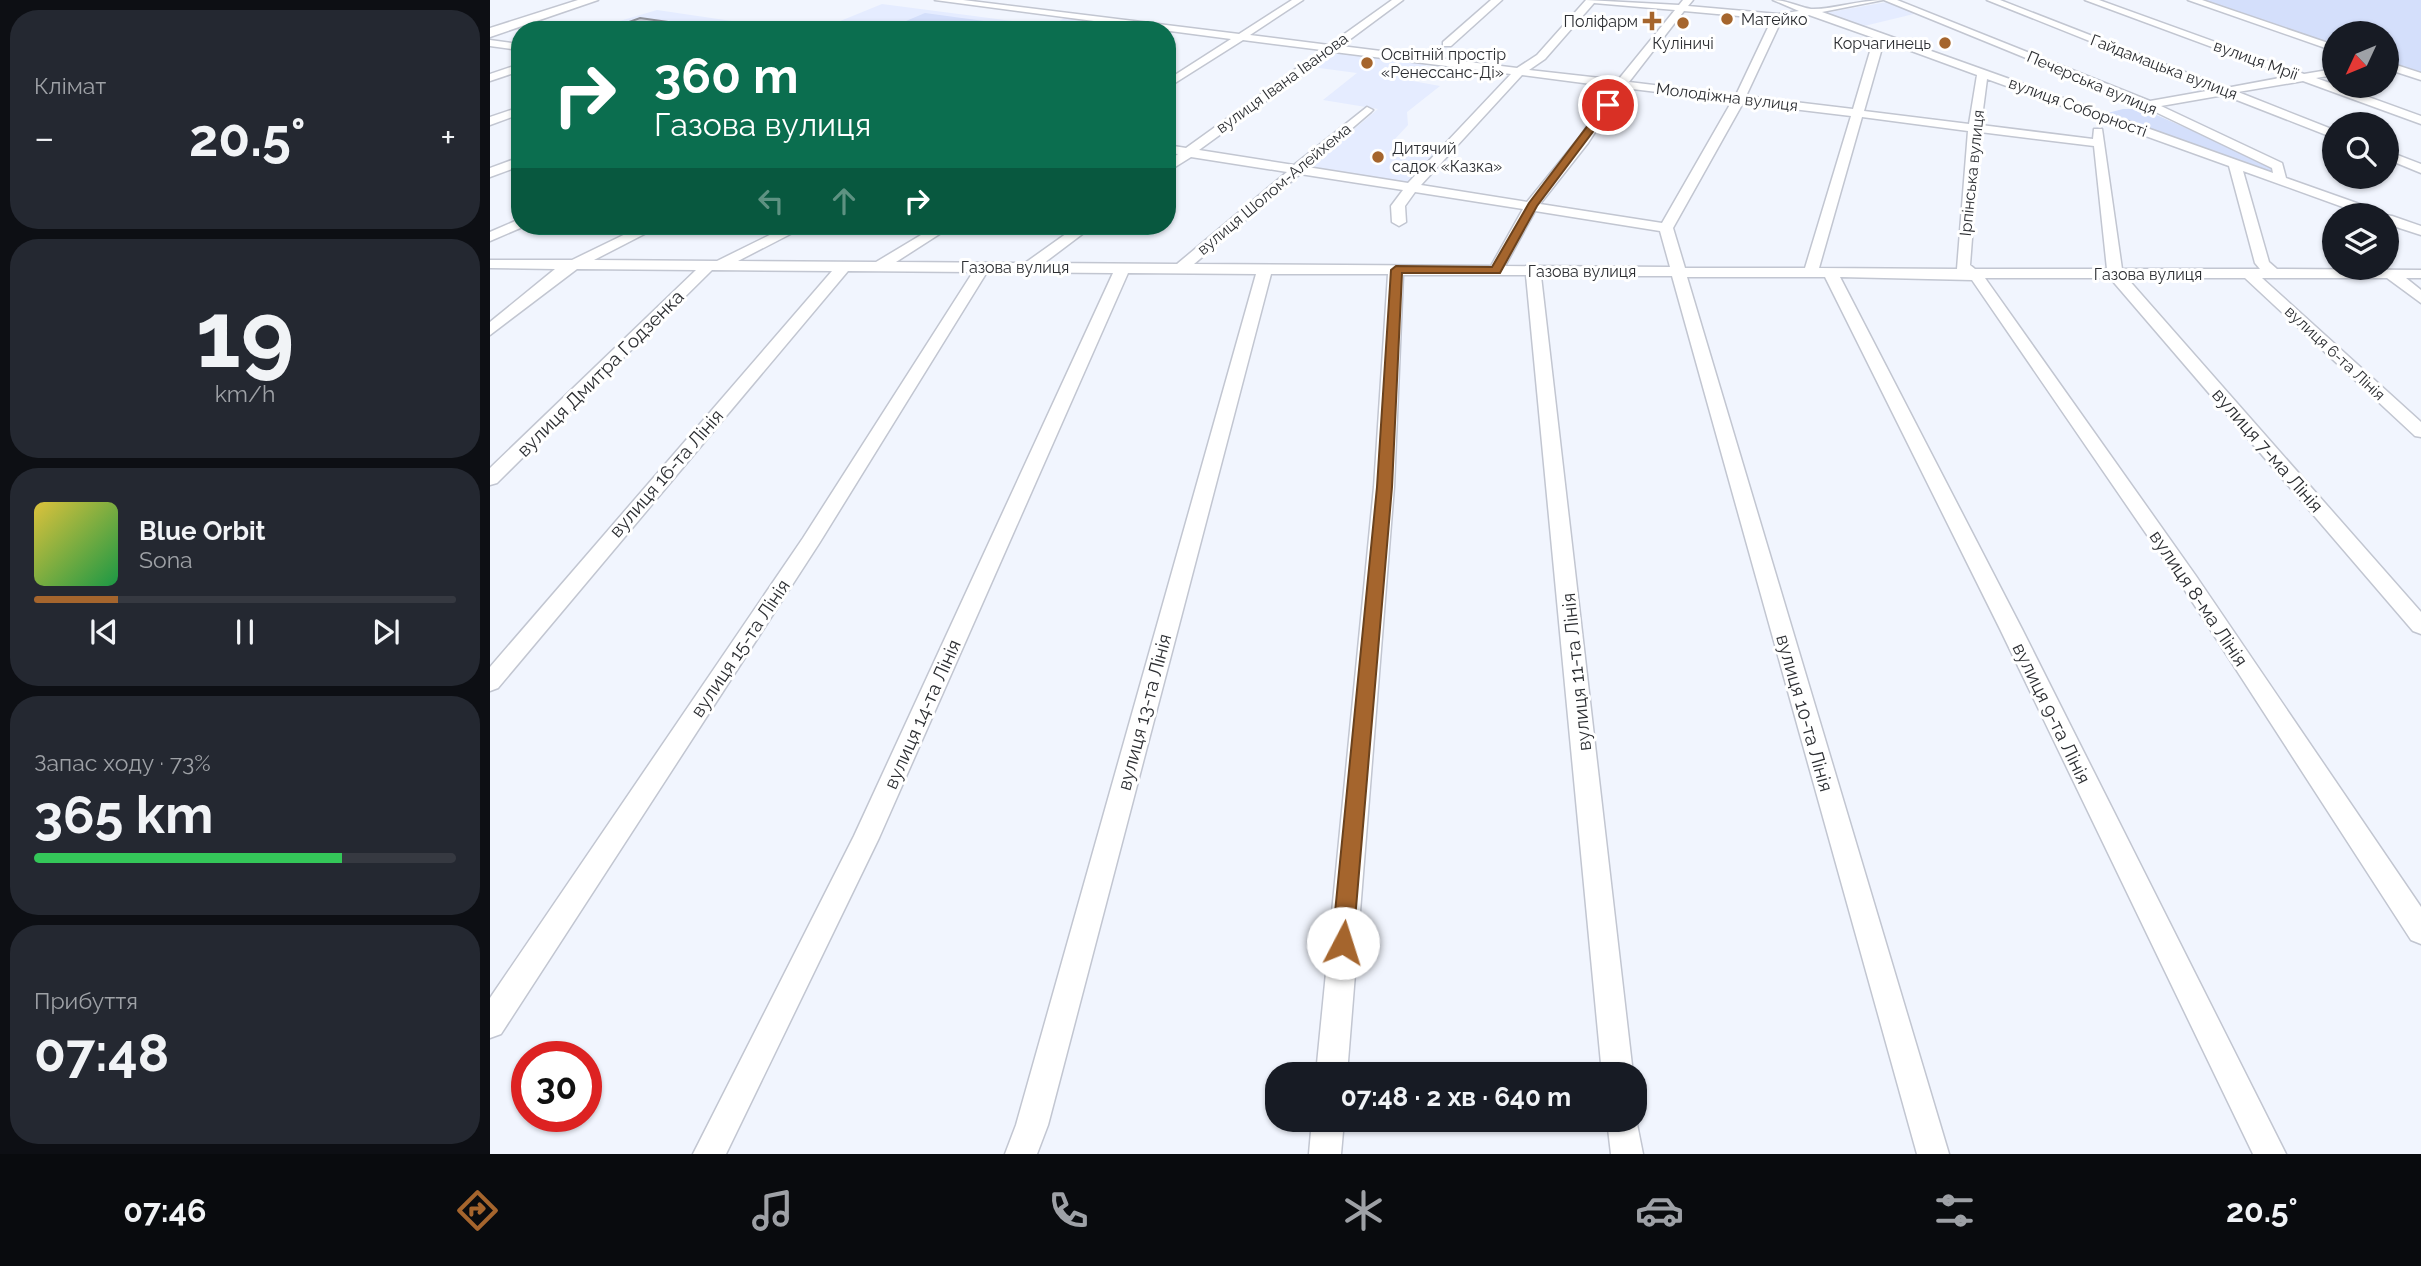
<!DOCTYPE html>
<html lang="uk">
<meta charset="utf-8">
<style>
body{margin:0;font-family:Raleway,sans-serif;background:#242831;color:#f1f3f6;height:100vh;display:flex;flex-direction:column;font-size:26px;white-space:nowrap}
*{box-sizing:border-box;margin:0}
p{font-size:23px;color:#9ea1a6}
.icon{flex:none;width:38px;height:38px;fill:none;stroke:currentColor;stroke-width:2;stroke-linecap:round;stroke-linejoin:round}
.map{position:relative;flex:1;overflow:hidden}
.side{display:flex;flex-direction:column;gap:10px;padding:10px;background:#0d0f14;width:490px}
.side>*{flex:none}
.top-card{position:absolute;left:21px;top:21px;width:665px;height:214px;border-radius:28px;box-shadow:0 2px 5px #0004;background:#0b6e4f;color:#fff;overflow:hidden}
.needle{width:46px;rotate:226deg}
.buttons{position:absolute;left:1832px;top:21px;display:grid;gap:14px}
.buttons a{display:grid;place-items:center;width:77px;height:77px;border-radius:50%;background:#171b24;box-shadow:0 2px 5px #0004;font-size:35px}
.speed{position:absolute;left:21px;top:1041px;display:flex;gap:14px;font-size:35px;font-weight:700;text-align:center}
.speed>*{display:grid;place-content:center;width:91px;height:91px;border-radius:50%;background:#171b24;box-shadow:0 2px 5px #0004;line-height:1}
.speed .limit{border:10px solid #d22;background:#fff;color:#111}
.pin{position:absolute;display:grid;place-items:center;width:60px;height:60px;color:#fff;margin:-30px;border:4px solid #fff;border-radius:50%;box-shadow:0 2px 7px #0007}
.me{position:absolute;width:77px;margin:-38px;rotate:5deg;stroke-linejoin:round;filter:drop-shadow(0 0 5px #0008)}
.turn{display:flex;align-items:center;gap:24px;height:147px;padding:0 28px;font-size:32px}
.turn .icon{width:91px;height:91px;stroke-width:2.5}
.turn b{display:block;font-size:49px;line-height:60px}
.lanes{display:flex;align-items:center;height:66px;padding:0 28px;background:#0003;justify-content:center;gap:35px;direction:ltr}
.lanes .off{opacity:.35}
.big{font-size:52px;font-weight:700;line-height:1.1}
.side .widget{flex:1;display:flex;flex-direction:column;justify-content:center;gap:10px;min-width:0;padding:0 24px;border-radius:28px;background:#242831}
.side .dial{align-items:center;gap:0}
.dial b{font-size:91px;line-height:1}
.song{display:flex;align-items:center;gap:21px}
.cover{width:84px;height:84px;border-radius:10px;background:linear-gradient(135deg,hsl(50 70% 55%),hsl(140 70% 35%))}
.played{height:7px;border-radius:4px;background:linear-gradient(90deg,#a5652d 20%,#363941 20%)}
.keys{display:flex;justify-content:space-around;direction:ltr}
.heat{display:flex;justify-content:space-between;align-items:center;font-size:38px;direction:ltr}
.charge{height:10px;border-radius:5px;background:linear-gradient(90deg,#34c759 73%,#363941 0)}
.trip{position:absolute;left:775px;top:1062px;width:382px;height:70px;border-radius:28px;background:#171b24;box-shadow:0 2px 5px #0004;font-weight:700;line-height:70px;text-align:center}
.tab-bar{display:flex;height:112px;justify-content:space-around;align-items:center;background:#090b0e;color:#9ea1a6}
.tab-bar .icon{width:49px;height:49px}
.tab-bar .active{color:#a5652d}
.tab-bar b{font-size:32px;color:#f1f3f6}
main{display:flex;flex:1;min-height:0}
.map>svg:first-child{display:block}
.built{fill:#e5ecff}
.green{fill:#d4dffb}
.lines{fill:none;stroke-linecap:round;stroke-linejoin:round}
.street-casing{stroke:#c2c6d1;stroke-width:3}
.secondary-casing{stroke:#c2c6d1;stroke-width:3}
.street{fill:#fff;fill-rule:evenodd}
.secondary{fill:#fff;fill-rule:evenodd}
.shaded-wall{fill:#90939b}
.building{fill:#ced2dd;stroke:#90939b;stroke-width:2}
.route{fill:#a5652d;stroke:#6b421d;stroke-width:2}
.poi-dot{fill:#a5652d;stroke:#fff;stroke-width:2.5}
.labels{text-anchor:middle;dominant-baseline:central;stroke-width:6;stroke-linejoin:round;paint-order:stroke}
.far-poi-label{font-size:16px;fill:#2d2f33;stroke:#fff;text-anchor:start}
.far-street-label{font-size:16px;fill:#2d2f33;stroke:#fff}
.street-label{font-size:19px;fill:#2d2f33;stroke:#fff}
</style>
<main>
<section class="side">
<div class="widget"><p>Клімат</p>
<div class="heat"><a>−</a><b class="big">20.5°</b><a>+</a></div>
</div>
<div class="widget dial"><b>19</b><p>km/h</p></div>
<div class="widget">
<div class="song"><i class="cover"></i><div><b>Blue Orbit</b><p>Sona</p></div></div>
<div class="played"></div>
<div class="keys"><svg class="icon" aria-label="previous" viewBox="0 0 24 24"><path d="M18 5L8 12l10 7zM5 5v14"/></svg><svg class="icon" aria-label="pause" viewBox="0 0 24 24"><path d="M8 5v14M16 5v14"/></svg><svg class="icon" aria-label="next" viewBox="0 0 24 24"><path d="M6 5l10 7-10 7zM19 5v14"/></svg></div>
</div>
<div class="widget"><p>Запас ходу · 73%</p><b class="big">365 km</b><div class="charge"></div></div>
<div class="widget"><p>Прибуття</p><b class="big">07:48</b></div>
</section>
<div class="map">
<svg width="1931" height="1154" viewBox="0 0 1931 1154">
<rect width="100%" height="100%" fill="#f1f5fe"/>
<g class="built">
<polygon points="1397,2 1428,13 1370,27 1335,13"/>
<polygon points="392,4 537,23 531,27 544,29 368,30 338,26"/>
<polygon points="167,10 276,26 267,30 99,30"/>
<polygon points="575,18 670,30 552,30"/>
<polygon points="844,50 939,63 917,80 950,86 917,112 918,125 903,141 950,151 918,185 817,169 888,109 833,100 867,73 822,67"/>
</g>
<g class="green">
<polygon points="1713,0 1931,0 1931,73 1897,62 1897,33 1844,33 1844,44"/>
<polygon points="435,13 516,24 504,30 397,29"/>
<polygon points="1633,109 1653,109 1782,166 1783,174 1614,114"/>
</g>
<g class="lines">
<defs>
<g id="street">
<path d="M445,0H473L749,34L802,0H813L760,35L839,45L902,0H913L851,46L1027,68L1047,55L1096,0L1189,5L1193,0H1203L1198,6L1288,14L1309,11L1283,0C1297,0 1308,7 1321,9C1340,10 1370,0 1393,0L1332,12L1783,173L1782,168L1651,105L1394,0H1407L1660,101L1722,90L1497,0H1510L1736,88L1800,76L1595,0H1609L1814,74L1844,69V75L1826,78L1931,116V124L1813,81L1748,92L1844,130V138L1734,95L1671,106L1792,163L1796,178L1892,212L1894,215H1875L1753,171L1779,262L1787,269L1931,270V278H1916L1931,290V303L1897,278H1772L1931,422V437L1925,436L1755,278H1637L1931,612V634L1923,631L1620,278H1495L1706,576L1931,907V944L1921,940L1692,586L1482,280L1350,277L1532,629L1796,1154H1763L1510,629L1335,277H1197L1459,1154H1427L1182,276H1051L1143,1074H1112L1036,275H913L904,487L857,1074H826L884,487L898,274H781L558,1125L547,1154H515L526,1125L766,274L638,273L389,838L236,1154H203L364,836L623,273L497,272L330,542L11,1034L0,1038V998L313,538L483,272L358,271L8,688L0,691V667L342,271L222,270L7,483L0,485V468L206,270L87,269L0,335V322L65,269L0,268V260H82L152,226H170L104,260L227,261L298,226H316L248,261L386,262L446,226H462L406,262L535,263L587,226H603L554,263L687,264L797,172L701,157L677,172V162L688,154L677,153V145L696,148L832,50L753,40L677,88V80L741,39ZM1104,3L1185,10L1128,80L1039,70L1055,59ZM1194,11L1282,19L1246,95L1139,82ZM1319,15L1384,38L1363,109L1256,96L1292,19ZM1394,41L1487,75L1479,124L1374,111ZM844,52L1021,74L918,183L817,167L881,112L883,110L877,107L804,165L709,150ZM1032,75L1124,87L1089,138L1037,202L931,185ZM1497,79L1739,166L1765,263L1770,269H1632L1612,129H1604L1603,139L1491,125ZM1134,88L1242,101L1172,223L1050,204L1098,143ZM1253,103L1361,116L1315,268H1195L1183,228ZM1372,117L1478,131L1467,269L1329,268ZM1490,132L1604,146L1617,269H1485L1480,265ZM810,174L913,190L901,206L902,222L909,226L916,222L915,206L925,192L1033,209L1001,266L704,264ZM1045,211L1170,231L1180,267L1015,266Z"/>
<polygon points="1001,0 1012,0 961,46 953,46 953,42"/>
<polygon points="1698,0 1712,0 1844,45 1844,51"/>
<polygon points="0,40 30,44 30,50 0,46"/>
<polygon points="1897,62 1931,73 1931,80 1897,69"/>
<polygon points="30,64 30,71 0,81 0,74"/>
<polygon points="30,107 30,114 0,125 0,117"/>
<polygon points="1897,151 1931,164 1931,173 1897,159"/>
<polygon points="30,157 30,166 0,177 0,168"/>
<polygon points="1895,215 1902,216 1931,226 1931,235 1897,224"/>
<polygon points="30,219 30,226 35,226 0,241 0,232"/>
<polygon points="1144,1109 1153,1154 1121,1154 1117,1120 1144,1120"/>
<polygon points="822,1120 854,1120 851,1154 819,1154"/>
</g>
<polygon id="secondary" points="88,0 108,0 0,37 0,28"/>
</defs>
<use href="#street" class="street-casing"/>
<use href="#secondary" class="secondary-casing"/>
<use href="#street" class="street"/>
<use href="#secondary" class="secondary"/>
</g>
<polygon class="shaded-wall" points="185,23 188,30 167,30"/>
<g class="building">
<polygon points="150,18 185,23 167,30 128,30 120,29"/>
<polygon points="589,23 639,30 576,30"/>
</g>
<polygon class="route" points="1115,103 1123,105 1047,206 1010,273 912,273 902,487 863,943 860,950 853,953 845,950 842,943 887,487 901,270 906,266 1002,267 1039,203"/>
<g class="poi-dot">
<circle cx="1237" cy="19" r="7"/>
<path d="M1158.5 10.5h7v7h7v7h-7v7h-7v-7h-7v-7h7z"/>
<circle cx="1193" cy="23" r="7"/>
<circle cx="1455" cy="43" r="7"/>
<circle cx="877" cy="63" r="7"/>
<circle cx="888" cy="157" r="7"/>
</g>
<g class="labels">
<g class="far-poi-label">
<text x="1251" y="19">Матейко</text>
<text x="1148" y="21" text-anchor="end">Поліфарм</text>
<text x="1193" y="43" text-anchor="middle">Куліничі</text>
<text x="1441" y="43" text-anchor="end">Корчагинець</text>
<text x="891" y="54">Освітній простір<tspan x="891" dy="18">«Ренессанс-Ді»</tspan></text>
<text x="902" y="148">Дитячий<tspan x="902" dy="18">садок «Казка»</tspan></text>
</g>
<g class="far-street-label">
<text transform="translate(1766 60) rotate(20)">вулиця Мрії</text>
<text transform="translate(1674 67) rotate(21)">Гайдамацька вулиця</text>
<text transform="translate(792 83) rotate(-36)">вулиця Івана Іванова</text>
<text transform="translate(1602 83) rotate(23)">Печерська вулиця</text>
<text transform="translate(1237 97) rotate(7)">Молодіжна вулиця</text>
<text transform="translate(1588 107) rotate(20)">вулиця Соборності</text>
<text transform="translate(1482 173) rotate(-84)">Ірпінська вулиця</text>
<text transform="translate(784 189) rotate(-40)">вулиця Шолом-Алейхема</text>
<text x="525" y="267">Газова вулиця</text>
<text x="1092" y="271">Газова вулиця</text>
<text x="1658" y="274">Газова вулиця</text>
<text transform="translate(1845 353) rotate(43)">вулиця 6-та Лінія</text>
</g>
<g class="street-label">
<text transform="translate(110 373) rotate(-45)">вулиця Дмитра Годзенка</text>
<text transform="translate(1778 450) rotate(49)">вулиця 7-ма Лінія</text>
<text transform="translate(176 473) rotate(-49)">вулиця 16-та Лінія</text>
<text transform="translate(1709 598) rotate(56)">вулиця 8-ма Лінія</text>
<text transform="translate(250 648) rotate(-56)">вулиця 15-та Лінія</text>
<text transform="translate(1086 672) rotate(-96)">вулиця 11-та Лінія</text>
<text transform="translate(654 712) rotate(-75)">вулиця 13-та Лінія</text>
<text transform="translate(1315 713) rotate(74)">вулиця 10-та Лінія</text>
<text transform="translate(1562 713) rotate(64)">вулиця 9-та Лінія</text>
<text transform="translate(432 714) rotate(-66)">вулиця 14-та Лінія</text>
</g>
</g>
</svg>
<div class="buttons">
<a><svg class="needle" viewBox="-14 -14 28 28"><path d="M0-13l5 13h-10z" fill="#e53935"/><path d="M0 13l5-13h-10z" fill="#9ea1a6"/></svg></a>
<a><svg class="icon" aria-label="search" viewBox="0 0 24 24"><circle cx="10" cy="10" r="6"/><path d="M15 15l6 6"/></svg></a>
<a><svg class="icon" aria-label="layers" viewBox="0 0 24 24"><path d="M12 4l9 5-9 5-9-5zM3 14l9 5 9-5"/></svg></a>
</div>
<div class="speed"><div class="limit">30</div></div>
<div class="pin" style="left:1118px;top:105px;background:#d93025"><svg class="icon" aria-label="arrive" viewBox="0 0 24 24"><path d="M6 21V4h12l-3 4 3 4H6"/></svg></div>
<svg class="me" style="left:853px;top:943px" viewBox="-20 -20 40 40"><circle r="19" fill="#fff"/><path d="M0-13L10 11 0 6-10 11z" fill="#a5652d"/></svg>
<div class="trip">07:48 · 2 хв · 640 m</div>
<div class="top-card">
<div class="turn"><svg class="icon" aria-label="right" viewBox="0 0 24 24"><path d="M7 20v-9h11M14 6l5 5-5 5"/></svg><div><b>360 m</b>Газова вулиця</div></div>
<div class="lanes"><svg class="icon off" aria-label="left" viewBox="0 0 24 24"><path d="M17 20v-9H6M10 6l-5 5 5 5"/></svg><svg class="icon off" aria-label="ahead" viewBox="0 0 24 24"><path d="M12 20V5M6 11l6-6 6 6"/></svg><svg class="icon" aria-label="right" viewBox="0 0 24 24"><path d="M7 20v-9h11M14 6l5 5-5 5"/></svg></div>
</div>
</div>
</main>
<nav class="tab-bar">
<b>07:46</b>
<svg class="icon active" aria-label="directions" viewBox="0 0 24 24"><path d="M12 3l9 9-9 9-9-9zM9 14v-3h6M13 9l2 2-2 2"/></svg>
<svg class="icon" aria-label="music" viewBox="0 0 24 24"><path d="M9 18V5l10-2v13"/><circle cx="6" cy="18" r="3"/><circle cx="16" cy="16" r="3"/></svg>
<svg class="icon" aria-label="phone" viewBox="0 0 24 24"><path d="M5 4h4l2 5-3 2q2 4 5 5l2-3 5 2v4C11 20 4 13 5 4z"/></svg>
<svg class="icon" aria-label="climate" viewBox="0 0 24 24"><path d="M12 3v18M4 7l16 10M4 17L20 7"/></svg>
<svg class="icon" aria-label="car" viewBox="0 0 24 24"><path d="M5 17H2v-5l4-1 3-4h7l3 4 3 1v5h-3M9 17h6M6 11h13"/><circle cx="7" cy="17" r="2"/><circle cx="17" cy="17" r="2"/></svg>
<svg class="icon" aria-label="filters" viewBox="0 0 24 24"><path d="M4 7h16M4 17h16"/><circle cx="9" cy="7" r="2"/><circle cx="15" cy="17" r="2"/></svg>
<b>20.5°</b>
</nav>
